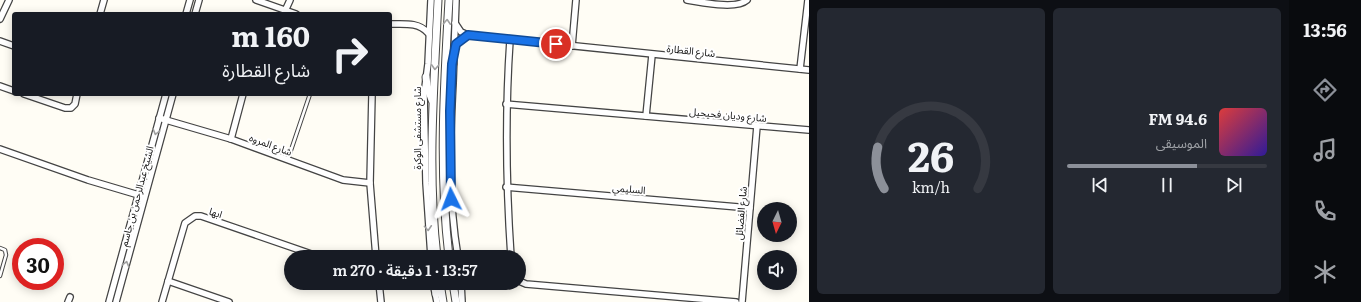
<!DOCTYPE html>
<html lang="ar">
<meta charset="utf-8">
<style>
body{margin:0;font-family:Literata,"Noto Sans Arabic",serif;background:#242831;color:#f1f3f6;direction:rtl;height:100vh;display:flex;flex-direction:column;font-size:15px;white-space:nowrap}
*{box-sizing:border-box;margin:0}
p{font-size:13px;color:#9ea1a6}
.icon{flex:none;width:22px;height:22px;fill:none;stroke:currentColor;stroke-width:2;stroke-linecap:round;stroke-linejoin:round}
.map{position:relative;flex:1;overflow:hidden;direction:ltr}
.drawer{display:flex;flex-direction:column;gap:8px;padding:8px;background:#0d0f14;width:480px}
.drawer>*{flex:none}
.guide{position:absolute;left:12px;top:12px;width:380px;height:84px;border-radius:4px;box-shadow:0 2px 10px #0003;direction:rtl;background:#171b24;color:#f1f3f6;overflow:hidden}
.needle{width:26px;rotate:185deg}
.buttons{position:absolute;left:757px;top:202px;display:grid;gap:8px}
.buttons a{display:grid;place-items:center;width:40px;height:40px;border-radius:50%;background:#171b24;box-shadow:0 2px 10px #0003;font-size:20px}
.speed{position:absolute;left:12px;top:238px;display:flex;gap:8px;font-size:20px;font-weight:700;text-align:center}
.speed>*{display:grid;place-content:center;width:52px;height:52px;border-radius:50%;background:#171b24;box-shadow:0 2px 10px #0003;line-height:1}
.speed .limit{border:6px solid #d22;background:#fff;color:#111}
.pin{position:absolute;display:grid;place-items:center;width:34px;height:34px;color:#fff;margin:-17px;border:2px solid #fff;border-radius:50%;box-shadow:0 1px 4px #0007}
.me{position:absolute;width:44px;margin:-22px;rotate:357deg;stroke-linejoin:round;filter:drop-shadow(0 0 3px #0008)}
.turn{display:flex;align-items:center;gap:14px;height:84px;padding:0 16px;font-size:18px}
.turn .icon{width:52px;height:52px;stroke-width:2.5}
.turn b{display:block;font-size:28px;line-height:34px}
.drawer .widget{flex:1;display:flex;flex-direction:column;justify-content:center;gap:6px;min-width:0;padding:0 14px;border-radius:6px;background:#242831}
.drawer .dial{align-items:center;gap:0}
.dial svg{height:104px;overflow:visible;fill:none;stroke:#363941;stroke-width:7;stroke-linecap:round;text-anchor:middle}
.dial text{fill:#f1f3f6;stroke:none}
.song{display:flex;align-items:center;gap:12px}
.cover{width:48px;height:48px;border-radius:6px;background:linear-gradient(135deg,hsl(0 70% 55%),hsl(250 70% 35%))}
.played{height:4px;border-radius:2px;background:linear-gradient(90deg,#8c9099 65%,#363941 65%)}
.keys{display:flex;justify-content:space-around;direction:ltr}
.drawer .tiles{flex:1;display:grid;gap:8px;grid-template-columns:repeat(2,1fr)}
.trip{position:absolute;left:284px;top:250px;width:242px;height:40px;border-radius:20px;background:#171b24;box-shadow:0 2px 10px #0003;font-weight:600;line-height:40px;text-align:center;direction:rtl}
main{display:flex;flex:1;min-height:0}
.tabs{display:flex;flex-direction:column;width:72px;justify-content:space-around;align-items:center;background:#090b0e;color:#9ea1a6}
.tabs .icon{width:28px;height:28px}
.tabs .current{color:#8c9099}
.tabs b{font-size:18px;color:#f1f3f6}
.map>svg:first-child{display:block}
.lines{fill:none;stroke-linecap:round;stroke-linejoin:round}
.service-casing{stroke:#444;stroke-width:4.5}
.minor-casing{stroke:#444;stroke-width:8}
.tertiary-casing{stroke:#444;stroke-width:9}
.service{stroke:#fff;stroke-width:2.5}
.minor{stroke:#fff;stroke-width:5.5}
.tertiary{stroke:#fff;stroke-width:7}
.oneway{stroke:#a0a0a0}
.route-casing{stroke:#114b97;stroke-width:10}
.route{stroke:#1a73e8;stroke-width:7}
.labels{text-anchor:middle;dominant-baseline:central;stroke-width:4;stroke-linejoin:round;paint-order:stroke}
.street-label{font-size:10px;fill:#111;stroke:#fff}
</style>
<main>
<nav class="tabs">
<b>13:56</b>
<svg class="icon current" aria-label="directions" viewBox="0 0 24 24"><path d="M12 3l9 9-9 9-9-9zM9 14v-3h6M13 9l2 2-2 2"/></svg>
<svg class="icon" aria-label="music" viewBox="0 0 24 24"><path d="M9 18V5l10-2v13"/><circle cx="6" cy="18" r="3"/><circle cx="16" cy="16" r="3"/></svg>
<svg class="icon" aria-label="phone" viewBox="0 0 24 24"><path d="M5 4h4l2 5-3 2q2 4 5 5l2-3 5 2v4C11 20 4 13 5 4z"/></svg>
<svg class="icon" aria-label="climate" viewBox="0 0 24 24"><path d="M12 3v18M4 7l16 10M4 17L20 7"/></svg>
</nav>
<section class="drawer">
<div class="tiles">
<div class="widget">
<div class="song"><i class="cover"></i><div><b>94.6 FM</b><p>الموسيقى</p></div></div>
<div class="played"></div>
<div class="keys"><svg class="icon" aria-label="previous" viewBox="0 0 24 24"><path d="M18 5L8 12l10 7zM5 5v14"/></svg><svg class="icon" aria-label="pause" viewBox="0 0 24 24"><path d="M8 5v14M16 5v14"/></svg><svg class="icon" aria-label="next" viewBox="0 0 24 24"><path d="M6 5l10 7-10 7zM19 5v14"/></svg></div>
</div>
<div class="widget dial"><svg viewBox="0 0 100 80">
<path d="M14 69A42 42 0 1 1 86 69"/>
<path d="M14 69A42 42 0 0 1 9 37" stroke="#8c9099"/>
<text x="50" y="56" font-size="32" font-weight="700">26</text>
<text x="50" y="72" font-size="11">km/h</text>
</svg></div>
</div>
</section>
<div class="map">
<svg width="809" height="302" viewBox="0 0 809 302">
<rect width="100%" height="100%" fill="#fffdf5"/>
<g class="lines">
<defs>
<g id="service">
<polyline points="288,159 310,94"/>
<polyline points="0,248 5,250 6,255 0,276"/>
</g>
<g id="minor">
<polyline points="256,0 296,14"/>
<polyline points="431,0 428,64 424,95 426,183 431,257"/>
<path d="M456,0C455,28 454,55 453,83C450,141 448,199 458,257"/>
<path d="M687,0C701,2 736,10 747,0"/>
<polyline points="285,11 290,0"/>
<polyline points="100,14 104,0"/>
<polyline points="186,14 190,0"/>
<polyline points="195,14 199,0"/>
<polyline points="0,19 9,0"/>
<polyline points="455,23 461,32 468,35 809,70"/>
<path d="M390,24C404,24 419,22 428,33"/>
<path d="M510,40C505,113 506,184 511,257"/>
<polyline points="0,41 14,46"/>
<polyline points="572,46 576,0"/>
<polyline points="800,69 808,0"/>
<polyline points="0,86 14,91"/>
<polyline points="24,94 65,108 71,108 75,104 77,94"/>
<polyline points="372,94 370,183 376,257"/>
<polyline points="506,104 809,130"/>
<polyline points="646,116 652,55"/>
<polyline points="159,118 231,139 343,180 370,183"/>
<polyline points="231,139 243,94"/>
<polyline points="0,149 88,180 142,196"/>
<polyline points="506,187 750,208"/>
<polyline points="168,281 229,302"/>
<polyline points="519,281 526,284 736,302"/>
<polyline points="379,283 381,302"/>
<polyline points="433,283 437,302"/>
<polyline points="461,283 462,302"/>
<polyline points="68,302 70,297"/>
<polyline points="109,302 166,94"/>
<polyline points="116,302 173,94"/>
<polyline points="162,302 185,223 195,216 201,216 320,257"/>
<polyline points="742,302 757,126"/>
</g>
<g id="tertiary">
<path d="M449,0C444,85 439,172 449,257"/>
<polyline points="426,77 427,86 432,100"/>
<polyline points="446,77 453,64"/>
<path d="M437,257C427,172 434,85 438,0"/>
<polyline points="440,283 443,302"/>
<polyline points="453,283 456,302"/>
<polyline points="436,294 438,283"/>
</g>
</defs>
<use href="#service" class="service-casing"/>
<use href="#minor" class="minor-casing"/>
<use href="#tertiary" class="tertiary-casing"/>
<use href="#service" class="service"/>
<use href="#minor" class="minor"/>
<use href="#tertiary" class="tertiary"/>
</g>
<defs><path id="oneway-chevron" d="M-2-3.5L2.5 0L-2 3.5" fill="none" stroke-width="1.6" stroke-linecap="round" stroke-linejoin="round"/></defs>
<g class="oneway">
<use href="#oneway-chevron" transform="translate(447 22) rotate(-87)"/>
<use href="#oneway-chevron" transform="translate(435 67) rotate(93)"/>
<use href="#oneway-chevron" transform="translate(156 132) rotate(105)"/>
<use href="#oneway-chevron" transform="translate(428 228) rotate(86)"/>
<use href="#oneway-chevron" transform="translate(126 264) rotate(-75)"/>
</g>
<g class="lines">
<defs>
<polyline id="route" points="451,199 450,111 452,64 456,44 468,35 556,44"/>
</defs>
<use href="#route" class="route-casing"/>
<use href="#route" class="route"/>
</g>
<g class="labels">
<g class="street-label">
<text transform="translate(691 50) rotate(6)">شارع القطارة</text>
<text transform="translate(728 114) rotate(5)">شارع وديان فحيحيل</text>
<text transform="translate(416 128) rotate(-90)">شارع مستشفى الوكرة</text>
<text transform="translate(271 144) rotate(20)">شارع المروه</text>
<text transform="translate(629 188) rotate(5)">السليمي</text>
<text transform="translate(136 196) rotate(-75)">الشيخ عبدالرحمن بن جاسم</text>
<text transform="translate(216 212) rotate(19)">ابها</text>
<text transform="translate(740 213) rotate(-85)">شارع الفضائل</text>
</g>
</g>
</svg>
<div class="buttons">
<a><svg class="needle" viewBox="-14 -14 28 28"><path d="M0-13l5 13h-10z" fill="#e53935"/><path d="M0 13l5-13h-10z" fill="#9ea1a6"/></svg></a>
<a><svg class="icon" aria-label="sound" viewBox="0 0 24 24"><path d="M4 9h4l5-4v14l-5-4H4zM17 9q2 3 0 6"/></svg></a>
</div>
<div class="speed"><div class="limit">30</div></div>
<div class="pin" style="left:556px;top:44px;background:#d93025"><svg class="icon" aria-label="arrive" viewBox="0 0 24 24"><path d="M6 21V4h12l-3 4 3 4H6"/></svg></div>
<svg class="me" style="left:451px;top:199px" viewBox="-20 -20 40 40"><path d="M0-17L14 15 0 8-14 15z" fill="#1a73e8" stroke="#fff" stroke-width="4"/></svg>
<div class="trip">13:57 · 1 دقيقة · 270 m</div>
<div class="guide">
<div class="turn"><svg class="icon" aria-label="right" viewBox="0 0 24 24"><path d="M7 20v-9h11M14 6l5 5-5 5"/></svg><div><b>160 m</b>شارع القطارة</div></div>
</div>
</div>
</main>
